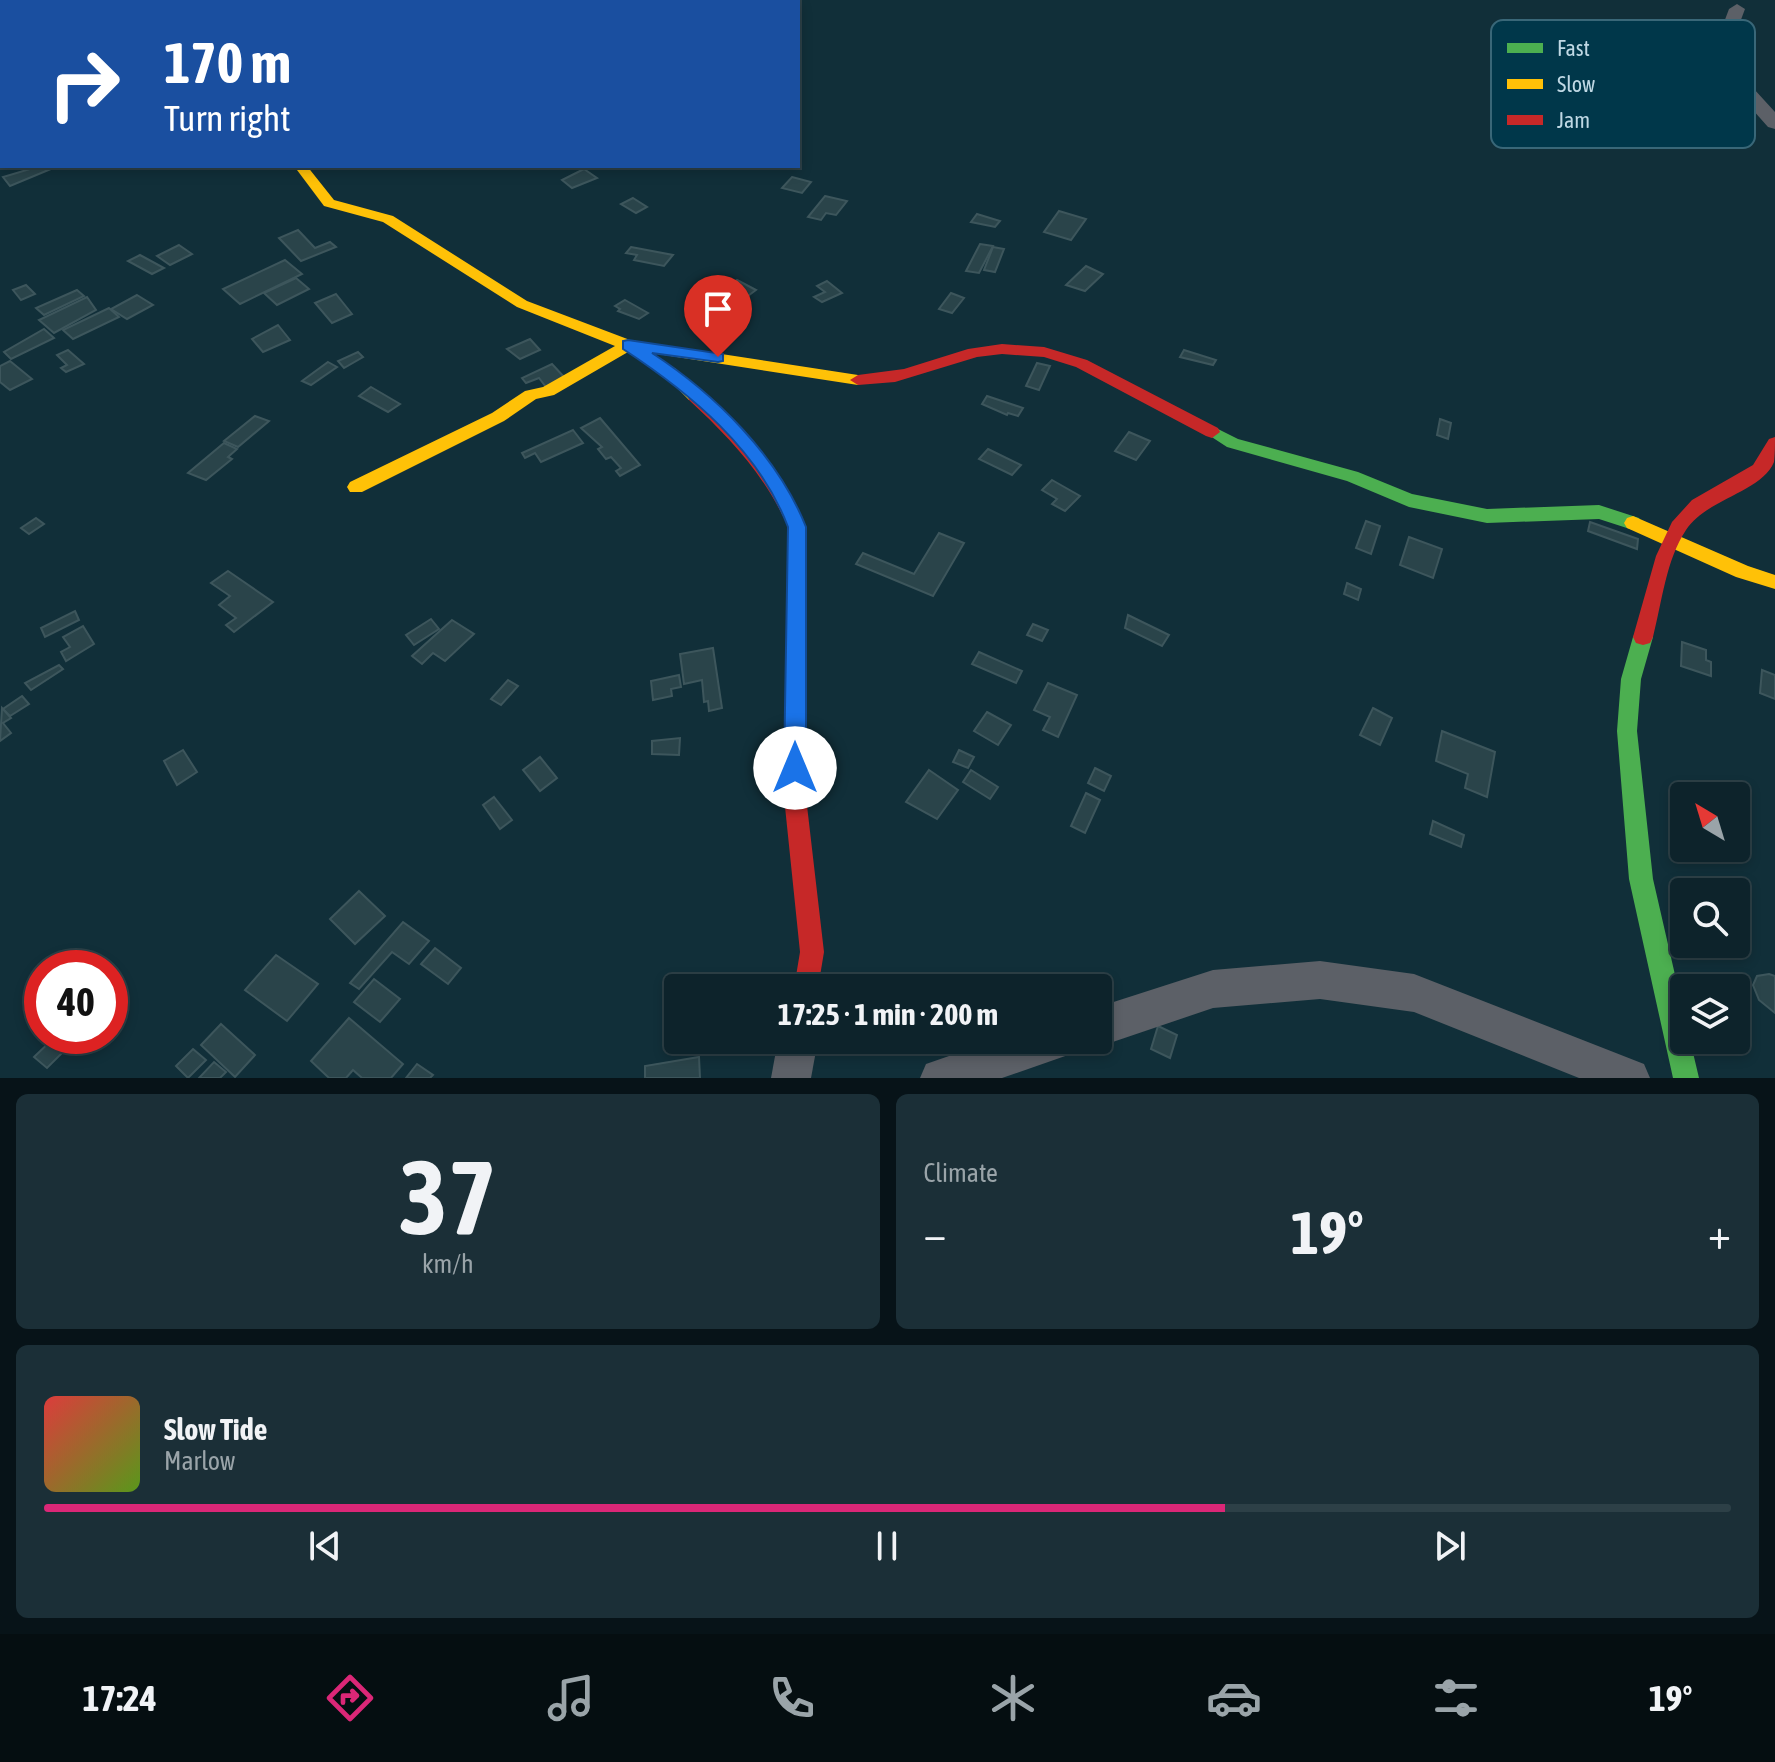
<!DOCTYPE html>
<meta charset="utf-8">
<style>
body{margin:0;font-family:"Asap Condensed",sans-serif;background:#1b2f37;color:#f1f3f6;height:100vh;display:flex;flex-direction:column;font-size:30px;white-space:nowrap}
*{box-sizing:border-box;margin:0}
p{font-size:26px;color:#9aa4a9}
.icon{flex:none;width:44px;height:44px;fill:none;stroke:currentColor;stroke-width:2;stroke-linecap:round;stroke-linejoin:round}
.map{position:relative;height:1078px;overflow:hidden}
.panel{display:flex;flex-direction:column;gap:16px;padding:16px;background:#071318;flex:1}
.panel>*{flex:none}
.guide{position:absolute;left:0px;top:0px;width:800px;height:168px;box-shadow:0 4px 12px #0003,0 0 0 2px #2d4047;background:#1a4fa0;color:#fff;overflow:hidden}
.needle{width:52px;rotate:322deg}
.buttons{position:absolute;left:1670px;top:782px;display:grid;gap:16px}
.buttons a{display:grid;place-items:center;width:80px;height:80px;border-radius:8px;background:#0d232b;box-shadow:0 4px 12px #0003,0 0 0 2px #2d4047;font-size:40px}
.speed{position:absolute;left:24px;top:950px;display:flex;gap:16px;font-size:40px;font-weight:700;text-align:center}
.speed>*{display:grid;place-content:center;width:104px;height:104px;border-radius:50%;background:#0d232b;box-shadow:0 4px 12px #0003,0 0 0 2px #2d4047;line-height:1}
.speed .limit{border:12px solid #d22;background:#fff;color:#111}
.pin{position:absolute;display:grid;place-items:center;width:68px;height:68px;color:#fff;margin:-82px -34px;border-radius:50% 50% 50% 0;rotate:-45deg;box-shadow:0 0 8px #0007}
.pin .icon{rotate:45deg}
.me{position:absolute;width:88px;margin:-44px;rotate:0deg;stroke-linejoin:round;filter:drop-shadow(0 0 6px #0008)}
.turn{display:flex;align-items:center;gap:28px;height:168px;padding:0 32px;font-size:36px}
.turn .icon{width:104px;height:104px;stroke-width:2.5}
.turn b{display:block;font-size:56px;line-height:68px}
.big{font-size:60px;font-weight:700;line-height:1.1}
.panel .card{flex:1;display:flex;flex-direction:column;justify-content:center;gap:12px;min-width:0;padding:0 28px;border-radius:12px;background:#1b2f37}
.panel .dial{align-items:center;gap:0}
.dial b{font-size:104px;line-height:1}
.song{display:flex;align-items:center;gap:24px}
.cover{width:96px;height:96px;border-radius:12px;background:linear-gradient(135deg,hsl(0 70% 55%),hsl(90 70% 35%))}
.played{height:8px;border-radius:4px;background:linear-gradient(90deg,#db2777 70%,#2d4047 70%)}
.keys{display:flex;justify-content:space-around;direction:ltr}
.heat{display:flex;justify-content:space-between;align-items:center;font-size:44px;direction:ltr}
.panel .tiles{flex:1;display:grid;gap:16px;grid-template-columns:1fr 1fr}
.card:last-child{grid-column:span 2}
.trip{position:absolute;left:664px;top:974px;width:448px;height:80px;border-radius:8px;background:#0d232b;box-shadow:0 4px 12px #0003,0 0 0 2px #2d4047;font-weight:700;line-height:80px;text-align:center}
.dock{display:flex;height:128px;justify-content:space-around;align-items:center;background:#050e11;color:#9aa4a9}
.dock .icon{width:56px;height:56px}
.dock .active{color:#db2777}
.dock b{font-size:36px;color:#f1f3f6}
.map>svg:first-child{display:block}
.building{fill:#2a444a;stroke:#3d565c;stroke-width:2}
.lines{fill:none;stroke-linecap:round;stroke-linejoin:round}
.street{fill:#5c6067;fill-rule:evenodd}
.fast{fill:#4caf50;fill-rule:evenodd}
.slow{fill:#ffc107;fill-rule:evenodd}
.jam{fill:#c62828;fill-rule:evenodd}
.route{fill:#1a73e8;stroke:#114b97;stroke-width:2}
.key{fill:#00374a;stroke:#396778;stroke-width:2}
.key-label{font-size:22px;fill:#bfd8e4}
</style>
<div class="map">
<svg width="1775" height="1078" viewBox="0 0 1775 1078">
<rect width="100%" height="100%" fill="#112f39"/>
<g class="building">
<polygon points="40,166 58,166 10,186 3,177"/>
<polygon points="584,169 597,178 572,188 562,180"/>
<polygon points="792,177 811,182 802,193 782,188"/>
<polygon points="825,196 847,201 836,215 826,213 821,220 808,217"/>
<polygon points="633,198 647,207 636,213 621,204"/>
<polygon points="1059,211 1086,219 1071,240 1044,232"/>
<polygon points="977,214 1000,221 995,227 971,222"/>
<polygon points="298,230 315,248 330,242 336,247 301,261 279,238"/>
<polygon points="980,244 993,246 979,273 966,271"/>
<polygon points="179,245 192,254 170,265 157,256"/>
<polygon points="631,247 673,255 664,266 634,260 637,255 626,253"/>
<polygon points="993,247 1004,249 995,272 984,270"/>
<polygon points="140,255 164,268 152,274 128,261"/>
<polygon points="285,260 302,274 240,304 223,289"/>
<polygon points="1086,266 1103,274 1085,291 1066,285"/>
<polygon points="296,278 309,289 277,305 264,293"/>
<polygon points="737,280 756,290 741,301 721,291"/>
<polygon points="827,281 842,293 822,302 814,297 825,292 817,286"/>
<polygon points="26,285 35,294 21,300 13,290"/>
<polygon points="77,290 84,296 44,315 36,308"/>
<polygon points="951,293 964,298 952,313 939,309"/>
<polygon points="336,294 352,314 332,323 315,303"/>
<polygon points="137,295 153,305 127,319 111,309"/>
<polygon points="87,297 96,310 54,333 39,320"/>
<polygon points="625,300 648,313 639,319 618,311 620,309 615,306"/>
<polygon points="109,308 119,317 73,339 63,330"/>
<polygon points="278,325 290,340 263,352 252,339"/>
<polygon points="44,329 54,338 11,359 4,352"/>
<polygon points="530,339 540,350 520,359 507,349"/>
<polygon points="68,350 84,364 66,372 61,368 67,365 57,355"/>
<polygon points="1184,350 1216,360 1213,365 1180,357"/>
<polygon points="358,352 363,357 344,368 338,361"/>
<polygon points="10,361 32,379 10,390 0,382 0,366"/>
<polygon points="328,362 337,367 311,385 302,381"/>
<polygon points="1037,363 1050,366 1039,390 1026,386"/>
<polygon points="552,364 565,378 546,387 539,378 526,383 522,378"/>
<polygon points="371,387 400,404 388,412 359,396"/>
<polygon points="987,396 1023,408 1018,416 1008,413 1007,415 982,404"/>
<polygon points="255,416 269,421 238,447 224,441"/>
<polygon points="600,418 640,465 620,476 616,471 621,468 611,457 606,459 598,449 602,447 581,428"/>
<polygon points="1440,419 1451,423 1448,439 1437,435"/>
<polygon points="573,430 583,443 541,462 535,453 525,458 522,453"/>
<polygon points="1129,432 1150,441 1136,460 1115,451"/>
<polygon points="224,443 237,449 228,457 232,459 206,480 188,473"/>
<polygon points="988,449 1021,465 1012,475 979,459"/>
<polygon points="1052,480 1080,496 1065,511 1052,504 1057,499 1042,490"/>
<polygon points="36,518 44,524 29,534 21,528"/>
<polygon points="1366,521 1380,526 1371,554 1356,548"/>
<polygon points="1590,522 1638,539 1637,549 1588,531"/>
<polygon points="939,533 964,543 933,596 856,564 863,553 914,574"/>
<polygon points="1409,537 1442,549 1433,578 1400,565"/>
<polygon points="228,571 273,602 234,632 226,625 236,618 219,605 230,596 211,583"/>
<polygon points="1347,583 1361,589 1358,600 1344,594"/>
<polygon points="75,611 79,620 45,637 41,628"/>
<polygon points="1128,615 1169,635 1162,646 1125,628"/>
<polygon points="431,619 439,629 414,645 406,635"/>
<polygon points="452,620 474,634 445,661 433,653 422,664 412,656"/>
<polygon points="1033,624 1048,630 1042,641 1027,635"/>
<polygon points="83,626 94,644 66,661 61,652 70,647 63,637"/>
<polygon points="1682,642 1706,650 1706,660 1711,662 1711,676 1681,666"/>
<polygon points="713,648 722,708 709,711 708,701 704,702 702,680 684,684 680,654"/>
<polygon points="979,652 1022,671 1016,683 972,664"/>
<polygon points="59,665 63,669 31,690 25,683"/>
<polygon points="1762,670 1775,675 1775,699 1760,693"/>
<polygon points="679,675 681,687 671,689 672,696 653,700 651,681"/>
<polygon points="508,680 518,686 501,705 491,699"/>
<polygon points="1048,683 1077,695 1058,737 1043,730 1050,717 1034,710"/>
<polygon points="22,696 29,704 10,716 3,709"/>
<polygon points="2,708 11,718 3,723 11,733 0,741"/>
<polygon points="1373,708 1392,718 1380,745 1360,735"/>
<polygon points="987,712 1011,725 998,745 974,731"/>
<polygon points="1442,731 1495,752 1487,797 1465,788 1468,774 1436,761"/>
<polygon points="680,738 679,755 652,754 652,741"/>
<polygon points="183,750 197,772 177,785 164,761"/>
<polygon points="959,750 974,757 968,768 953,762"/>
<polygon points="540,757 557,778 540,791 523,770"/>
<polygon points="1095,768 1111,776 1104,791 1088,783"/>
<polygon points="929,770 958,790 937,819 906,802"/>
<polygon points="971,770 998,787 990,799 963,782"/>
<polygon points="1086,793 1100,800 1085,833 1071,826"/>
<polygon points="494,797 512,820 500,829 483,805"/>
<polygon points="1433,821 1464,835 1461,847 1430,834"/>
<polygon points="359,891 385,916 355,944 330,919"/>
<polygon points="403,922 429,941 409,964 392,952 359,989 350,983"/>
<polygon points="435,948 461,968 448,984 421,964"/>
<polygon points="276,955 318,984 287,1021 245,990"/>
<polygon points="1769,974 1775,976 1775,1013 1759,1000 1753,985 1757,976"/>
<polygon points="374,979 400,999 380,1022 354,1002"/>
<polygon points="349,1018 403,1064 391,1078 362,1078 353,1070 346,1078 329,1078 311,1061"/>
<polygon points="221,1024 255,1055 235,1077 201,1045"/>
<polygon points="1158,1026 1177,1035 1170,1058 1151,1049"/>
<polygon points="56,1036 62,1036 71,1044 47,1068 34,1057"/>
<polygon points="193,1049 206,1060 188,1078 176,1066"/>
<polygon points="699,1057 700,1078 645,1078 645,1066"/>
<polygon points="214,1062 226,1072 220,1078 199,1078"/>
<polygon points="417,1064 433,1075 430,1078 406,1078"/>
</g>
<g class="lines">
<g class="street">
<polygon points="151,0 167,0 168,2 152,2"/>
<polygon points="1737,4 1745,9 1730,49 1743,77 1775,112 1775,129 1768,127 1729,83 1714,49 1729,9"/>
<polygon points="1320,961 1414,974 1644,1064 1650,1078 1579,1078 1414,1012 1320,999 1213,1008 1098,1047 1084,1040 1098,1040 1098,1007 1213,970"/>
<polygon points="778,1040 818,1040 811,1078 771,1078"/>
<polygon points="995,1040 1077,1040 1071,1054 1002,1078 920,1078 926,1064"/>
</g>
<g class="fast">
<polygon points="1212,426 1238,439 1358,472 1412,494 1487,509 1599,505 1639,518 1642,523 1633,530 1599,519 1487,523 1409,507 1347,481 1227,447 1204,432"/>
<polygon points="1643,629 1650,631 1653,637 1641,679 1637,731 1653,879 1684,1014 1684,1040 1690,1040 1699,1078 1673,1078 1629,879 1617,731 1621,679 1633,637 1636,631"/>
</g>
<g class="slow">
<polygon points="294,166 307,166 334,200 393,216 527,301 630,340 858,375 866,380 858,385 651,353 676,369 701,392 703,396 701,400 689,400 666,377 628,352 554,395 536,399 504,421 362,492 350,492 347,487 350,482 492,413 525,391 543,387 615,346 517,307 383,222 324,206"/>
<polygon points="1633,516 1748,566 1775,575 1775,589 1736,577 1627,528 1624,523 1627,518"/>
</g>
<g class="jam">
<polygon points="1002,344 1044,347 1087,360 1218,428 1220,432 1212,438 1206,436 1076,367 1044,357 1002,354 977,357 895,382 858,385 850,380 858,375 904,369 968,349"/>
<path d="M695,391L717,408L760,451L783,483L806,527V797L824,952L818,988H794L800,952L784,797L788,527C765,475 730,438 689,400L687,396L689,392Z"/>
<path d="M1775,437C1775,444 1775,455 1774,462C1762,492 1706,499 1686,530C1666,560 1662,602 1653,637L1650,643L1643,645L1636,643L1633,637L1656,556L1672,522L1692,500L1753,465L1769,439Z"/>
</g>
</g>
<path class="route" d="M628,340L723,354V361L718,362L652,353C715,394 778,456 806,527V768L803,775L795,778L787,775L784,768L788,527C759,450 690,393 623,349V341Z"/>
<rect x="1491" y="20" width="264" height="128" rx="12" class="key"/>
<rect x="1507" y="43" width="36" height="10" fill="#4caf50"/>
<rect x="1507" y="79" width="36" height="10" fill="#ffc107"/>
<rect x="1507" y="115" width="36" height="10" fill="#c62828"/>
<g class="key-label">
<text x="1557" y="56">Fast</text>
<text x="1557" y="92">Slow</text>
<text x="1557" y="128">Jam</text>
</g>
</svg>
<div class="buttons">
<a><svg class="needle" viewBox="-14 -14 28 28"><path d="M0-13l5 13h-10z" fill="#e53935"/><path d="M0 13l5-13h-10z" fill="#9aa4a9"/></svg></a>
<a><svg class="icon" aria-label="search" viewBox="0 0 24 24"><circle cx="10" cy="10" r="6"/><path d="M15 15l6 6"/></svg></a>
<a><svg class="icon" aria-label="layers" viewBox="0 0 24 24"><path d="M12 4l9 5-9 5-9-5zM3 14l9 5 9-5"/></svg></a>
</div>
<div class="speed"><div class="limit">40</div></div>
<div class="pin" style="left:718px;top:357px;background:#d93025"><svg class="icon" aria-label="arrive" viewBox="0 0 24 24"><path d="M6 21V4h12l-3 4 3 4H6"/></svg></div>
<svg class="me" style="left:795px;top:768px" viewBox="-20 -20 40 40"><circle r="19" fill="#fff"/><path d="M0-13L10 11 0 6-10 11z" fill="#1a73e8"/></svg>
<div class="trip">17:25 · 1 min · 200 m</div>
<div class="guide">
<div class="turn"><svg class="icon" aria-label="right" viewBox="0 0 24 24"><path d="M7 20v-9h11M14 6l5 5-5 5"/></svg><div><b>170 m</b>Turn right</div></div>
</div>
</div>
<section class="panel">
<div class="tiles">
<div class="card dial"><b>37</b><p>km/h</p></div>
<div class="card"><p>Climate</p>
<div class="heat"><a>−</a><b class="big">19°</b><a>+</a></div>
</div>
<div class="card">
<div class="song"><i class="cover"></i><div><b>Slow Tide</b><p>Marlow</p></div></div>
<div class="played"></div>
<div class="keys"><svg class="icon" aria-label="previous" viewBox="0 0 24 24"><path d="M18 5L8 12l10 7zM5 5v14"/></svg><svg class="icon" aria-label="pause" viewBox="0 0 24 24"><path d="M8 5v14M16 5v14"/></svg><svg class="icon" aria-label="next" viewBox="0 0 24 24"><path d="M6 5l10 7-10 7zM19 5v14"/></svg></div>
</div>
</div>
</section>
<nav class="dock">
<b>17:24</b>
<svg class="icon active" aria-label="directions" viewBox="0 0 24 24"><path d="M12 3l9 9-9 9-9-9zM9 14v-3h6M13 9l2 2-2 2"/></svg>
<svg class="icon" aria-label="music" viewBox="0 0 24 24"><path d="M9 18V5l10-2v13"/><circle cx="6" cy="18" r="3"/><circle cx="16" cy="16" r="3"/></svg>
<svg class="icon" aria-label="phone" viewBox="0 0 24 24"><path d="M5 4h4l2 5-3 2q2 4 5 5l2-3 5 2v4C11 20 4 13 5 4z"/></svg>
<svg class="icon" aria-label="climate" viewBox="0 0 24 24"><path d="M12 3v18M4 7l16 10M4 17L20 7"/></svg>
<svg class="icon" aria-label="car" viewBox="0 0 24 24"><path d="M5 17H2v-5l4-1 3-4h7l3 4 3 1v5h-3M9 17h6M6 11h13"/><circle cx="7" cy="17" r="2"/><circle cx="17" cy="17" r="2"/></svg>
<svg class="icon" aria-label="filters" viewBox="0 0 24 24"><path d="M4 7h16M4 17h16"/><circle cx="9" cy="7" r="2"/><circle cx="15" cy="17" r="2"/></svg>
<b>19°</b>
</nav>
